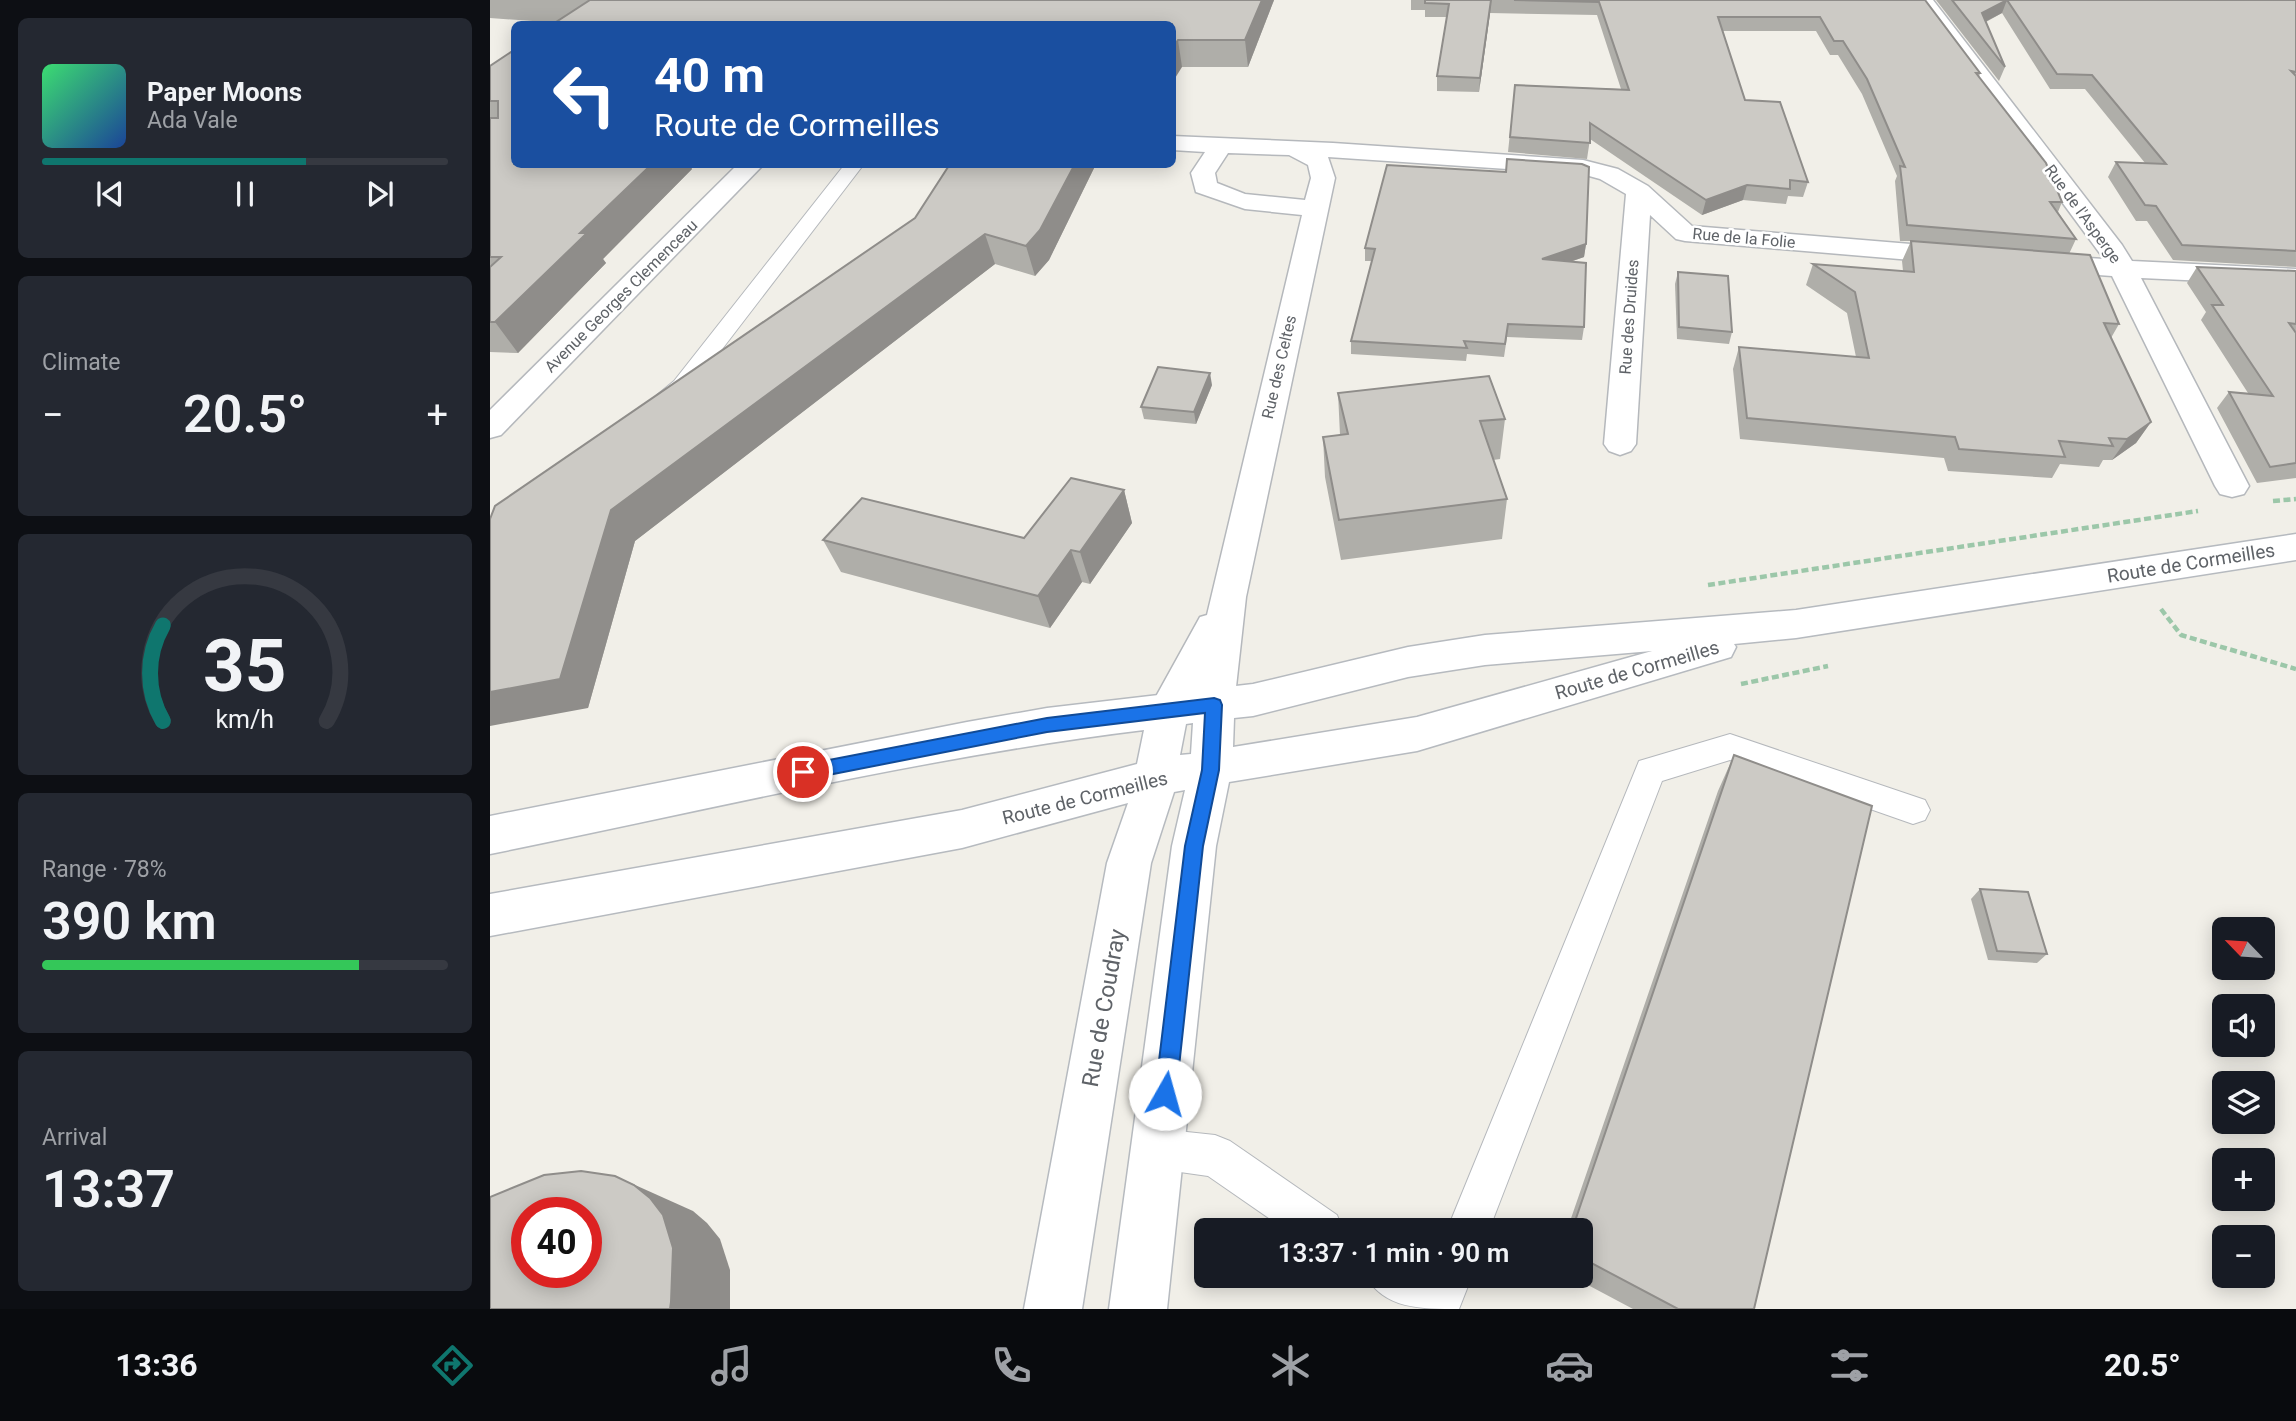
<!DOCTYPE html>
<meta charset="utf-8">
<style>
body{margin:0;font-family:Roboto,sans-serif;background:#242831;color:#f1f3f6;height:100vh;display:flex;flex-direction:column;font-size:26px;white-space:nowrap}
*{box-sizing:border-box;margin:0}
p{font-size:23px;color:#9ea1a6}
.icon{flex:none;width:38px;height:38px;fill:none;stroke:currentColor;stroke-width:2;stroke-linecap:round;stroke-linejoin:round}
.map{position:relative;flex:1;overflow:hidden}
.side{display:flex;flex-direction:column;gap:18px;padding:18px;background:#0d0f14;width:490px}
.side>*{flex:none}
.banner{position:absolute;left:21px;top:21px;width:665px;height:147px;border-radius:10px;box-shadow:0 4px 18px #0003;background:#1a4fa0;color:#fff;overflow:hidden}
.needle{width:46px;rotate:295deg}
.tools{position:absolute;left:1722px;top:917px;display:grid;gap:14px}
.tools a{display:grid;place-items:center;width:63px;height:63px;border-radius:10px;background:#171b24;box-shadow:0 4px 18px #0003;font-size:35px}
.speed{position:absolute;left:21px;top:1197px;display:flex;gap:14px;font-size:35px;font-weight:700;text-align:center}
.speed>*{display:grid;place-content:center;width:91px;height:91px;border-radius:50%;background:#171b24;box-shadow:0 4px 18px #0003;line-height:1}
.speed .limit{border:10px solid #d22;background:#fff;color:#111}
.pin{position:absolute;display:grid;place-items:center;width:60px;height:60px;color:#fff;margin:-30px;border:4px solid #fff;border-radius:50%;box-shadow:0 2px 7px #0007}
.me{position:absolute;width:77px;margin:-38px;rotate:7deg;stroke-linejoin:round;filter:drop-shadow(0 0 5px #0008)}
.turn{display:flex;align-items:center;gap:24px;height:147px;padding:0 28px;font-size:32px}
.turn .icon{width:91px;height:91px;stroke-width:2.5}
.turn b{display:block;font-size:49px;line-height:60px}
.big{font-size:52px;font-weight:600;line-height:1.1}
.side .tile{flex:1;display:flex;flex-direction:column;justify-content:center;gap:10px;min-width:0;padding:0 24px;border-radius:10px;background:#242831}
.side .dial{align-items:center;gap:0}
.dial svg{height:182px;overflow:visible;fill:none;stroke:#363941;stroke-width:7;stroke-linecap:round;text-anchor:middle}
.dial text{fill:#f1f3f6;stroke:none}
.song{display:flex;align-items:center;gap:21px}
.cover{width:84px;height:84px;border-radius:10px;background:linear-gradient(135deg,hsl(140 70% 55%),hsl(220 70% 35%))}
.played{height:7px;border-radius:4px;background:linear-gradient(90deg,#0f766e 65%,#363941 65%)}
.keys{display:flex;justify-content:space-around;direction:ltr}
.heat{display:flex;justify-content:space-between;align-items:center;font-size:38px;direction:ltr}
.charge{height:10px;border-radius:5px;background:linear-gradient(90deg,#34c759 78%,#363941 0)}
.trip{position:absolute;left:704px;top:1218px;width:399px;height:70px;border-radius:10px;background:#171b24;box-shadow:0 4px 18px #0003;font-weight:600;line-height:70px;text-align:center}
.tabs{display:flex;height:112px;justify-content:space-around;align-items:center;background:#090b0e;color:#9ea1a6}
.tabs .icon{width:49px;height:49px}
.tabs .current{color:#0f766e}
.tabs b{font-size:32px;color:#f1f3f6}
main{display:flex;flex:1;min-height:0}
.map>svg:first-child{display:block}
.lines{fill:none;stroke-linecap:round;stroke-linejoin:round}
.lane-casing{stroke:#b5b8bc;stroke-width:2}
.street-casing{stroke:#b5b8bc;stroke-width:3}
.secondary-casing{stroke:#b6babf;stroke-width:3}
.path{stroke:#9cc7a9;stroke-width:4.5;stroke-dasharray:7 3.5;stroke-linecap:butt}
.lane{fill:#fff;fill-rule:evenodd}
.street{fill:#fff;fill-rule:evenodd}
.secondary{fill:#fff;fill-rule:evenodd}
.wall{fill:#afaea9}
.shaded-wall{fill:#8f8d8a}
.building{fill:#cccac5;stroke:#8f8d8a;stroke-width:2;fill-rule:evenodd}
.route{fill:#1a73e8;stroke:#114b97;stroke-width:2}
.labels{text-anchor:middle;dominant-baseline:central;stroke-width:5;stroke-linejoin:round;paint-order:stroke}
.far-street-label{font-size:16px;fill:#5f6368;stroke:#fff}
.street-label{font-size:19px;fill:#5f6368;stroke:#fff}
.near-street-label{font-size:23px;fill:#5f6368;stroke:#fff}
</style>
<main>
<section class="side">
<div class="tile">
<div class="song"><i class="cover"></i><div><b>Paper Moons</b><p>Ada Vale</p></div></div>
<div class="played"></div>
<div class="keys"><svg class="icon" aria-label="previous" viewBox="0 0 24 24"><path d="M18 5L8 12l10 7zM5 5v14"/></svg><svg class="icon" aria-label="pause" viewBox="0 0 24 24"><path d="M8 5v14M16 5v14"/></svg><svg class="icon" aria-label="next" viewBox="0 0 24 24"><path d="M6 5l10 7-10 7zM19 5v14"/></svg></div>
</div>
<div class="tile"><p>Climate</p>
<div class="heat"><a>−</a><b class="big">20.5°</b><a>+</a></div>
</div>
<div class="tile dial"><svg viewBox="0 0 100 80">
<path d="M14 69A42 42 0 1 1 86 69"/>
<path d="M14 69A42 42 0 0 1 14 27" stroke="#0f766e"/>
<text x="50" y="56" font-size="32" font-weight="700">35</text>
<text x="50" y="72" font-size="11">km/h</text>
</svg></div>
<div class="tile"><p>Range · 78%</p><b class="big">390 km</b><div class="charge"></div></div>
<div class="tile"><p>Arrival</p><b class="big">13:37</b></div>
</section>
<div class="map">
<svg width="1806" height="1309" viewBox="0 0 1806 1309">
<rect width="100%" height="100%" fill="#f1efe8"/>
<g class="lines">
<defs>
<g id="lane">
<path d="M355,164H374L200,391C190,399 184,404 171,400L167,395L184,381Z"/>
<polygon points="1240,734 1435,800 1440,810 1435,820 1423,824 1240,760 1172,781 999,1230 957,1230 1149,761"/>
<polygon points="669,1129 725,1135 740,1141 847,1215 853,1230 796,1230 718,1176 669,1169 655,1163 649,1149 655,1135"/>
<path d="M876,1276H982L969,1309C931,1309 894,1309 876,1276Z"/>
</g>
<g id="street">
<polygon points="1423,0 1443,0 1632,245 1642,261 1806,269 1806,285 1651,278 1759,486 1754,494 1742,497 1730,494 1725,486 1622,276 1553,271 1543,269 1539,263 1543,257 1553,255 1614,259"/>
<path d="M682,136L843,143L1093,160L1128,169L1158,186L1202,226L1469,248L1479,250L1482,256L1479,262L1469,264L1195,241L1186,239L1160,215L1146,444L1141,451L1130,455L1119,451L1114,444L1136,194L1110,179L1092,174L838,157L845,178L756,597L744,705L738,716L724,721L710,716L704,705L705,698L692,723L678,727L664,723L658,711L710,617L717,615L812,215L755,209L706,192L701,173L715,152L682,150ZM738,153L799,155L818,165L821,178L815,200L755,194L727,183L725,173Z"/>
<polygon points="248,164 274,164 11,435 0,438 0,410"/>
</g>
<path id="secondary" d="M1806,534V560L1306,638L1244,644L1246,647L1241,657L927,751L739,782L726,846L677,1309H619L682,846L695,790L684,792L661,863L592,1309H534L617,863L638,803L472,848L0,936V894L472,810L647,764L654,730C434,757 217,810 0,854V816L477,722L557,708L763,684L918,647L995,635L1306,610ZM1162,651L927,717L743,747L744,718L763,716L918,677L995,665ZM703,723L701,754L690,755L696,724Z"/>
</defs>
<use href="#lane" class="lane-casing"/>
<use href="#street" class="street-casing"/>
<use href="#secondary" class="secondary-casing"/>
<g class="path">
<polyline points="1783,501 1806,499"/>
<polyline points="1218,585 1708,511"/>
<polyline points="1671,609 1691,635 1806,669"/>
<polyline points="1251,684 1338,666"/>
</g>
<use href="#lane" class="lane"/>
<use href="#street" class="street"/>
<use href="#secondary" class="secondary"/>
</g>
<g class="wall">
<polygon points="0,0 784,0 758,67 692,67 0,18"/>
<polygon points="921,0 1435,0 1490,73 1489,77 1572,202 1568,212 1586,239 1579,254 1629,324 1621,338 1661,422 1646,443 1622,460 1613,460 1609,467 1570,464 1562,478 1458,471 1454,458 1250,439 1243,369 1249,347 1366,357 1357,313 1316,285 1323,264 1413,271 1412,261 1421,241 1410,241 1405,181 1407,176 1372,94 1348,55 1340,55 1326,31 1233,31 1255,100 1318,182 1313,197 1298,196 1296,204 1253,200 1212,215 1100,139 1097,159 1018,152 1025,85 1131,89 1107,15 1000,13 989,92 947,91 947,76 957,17 935,17 935,10 921,10"/>
<polygon points="1446,0 1806,0 1806,267 1683,260 1657,221 1646,221 1618,177 1626,162 1655,163 1595,89 1560,89 1512,13 1496,22 1515,67 1509,81"/>
<polygon points="0,66 202,169 113,259 116,263 28,353 0,352"/>
<polygon points="460,164 606,164 559,260 545,276 505,264 145,541 98,708 0,519 425,218"/>
<polygon points="1016,172 1096,244 1094,257 1080,262 1094,327 1092,340 1017,337 1014,357 977,354 976,361 861,354 861,341 882,261 875,261 875,248"/>
<polygon points="1707,267 1806,271 1806,478 1767,483 1727,408 1739,392 1758,393 1711,320 1716,312 1697,283"/>
<polygon points="1188,272 1242,332 1239,344 1187,339 1185,284"/>
<polygon points="722,385 706,424 654,419 651,407"/>
<polygon points="848,393 1015,419 1010,459 1003,460 1017,499 1012,539 851,560 835,477 833,437 850,435"/>
<polygon points="634,490 642,523 600,584 592,582 560,628 351,572 333,540 534,538"/>
<polygon points="1244,755 1264,1309 1143,1309 1081,1276 1090,1276 1090,1230 1077,1230 1228,791"/>
<polygon points="1490,889 1557,954 1547,963 1498,960 1481,899"/>
</g>
<g class="shaded-wall">
<polygon points="772,0 784,0 758,67 755,40"/>
<polygon points="1001,0 1000,13 989,92 990,78"/>
<polygon points="1517,0 1512,13 1487,26 1492,13"/>
<polygon points="688,40 692,67 682,83 682,49"/>
<polygon points="162,164 200,164 202,169 113,259 116,263 28,353 5,322 90,233"/>
<polygon points="585,164 606,164 559,260 545,276 536,246"/>
<polygon points="1257,185 1253,200 1212,215 1216,200"/>
<polygon points="495,234 505,264 145,541 98,708 0,726 0,692 121,510"/>
<polygon points="1096,244 1094,257 1050,272 1052,259"/>
<polygon points="720,373 722,385 706,424 704,412"/>
<polygon points="1661,422 1646,443 1622,460 1637,439"/>
<polygon points="634,490 642,523 600,584 590,552"/>
<polygon points="581,550 592,582 560,628 548,596"/>
<polygon points="125,1176 203,1211 217,1223 230,1239 240,1270 240,1309 180,1309"/>
</g>
<g class="building">
<polygon points="100,0 772,0 755,40 688,40 682,49 682,24 63,24"/>
<polygon points="935,0 1001,0 990,78 947,76 959,4 935,3"/>
<polygon points="1024,0 1435,0 1490,73 1486,73 1556,163 1572,202 1560,202 1586,239 1417,225 1410,166 1415,167 1377,79 1353,41 1344,41 1330,17 1228,17 1255,100 1290,102 1318,182 1300,180 1300,189 1257,185 1216,200 1100,123 1100,143 1020,137 1025,85 1139,90 1109,2"/>
<polygon points="1462,0 1517,0 1492,13 1515,67"/>
<polygon points="1517,0 1806,0 1806,72 1801,71 1806,76 1806,251 1692,245 1666,206 1655,205 1626,162 1676,164 1602,75 1567,74"/>
<polygon points="24,50 24,164 162,164 90,233 97,233 5,322 0,322 0,267 11,257 0,257 0,118 8,118 8,101 0,101 0,66"/>
<polygon points="1017,159 1092,164 1099,167 1096,244 1052,259 1096,263 1094,327 1018,324 1015,344 974,341 977,348 861,341 885,249 875,248 897,165 1016,172"/>
<polygon points="460,164 585,164 550,230 536,246 495,234 121,510 70,679 0,692 0,519 5,506 425,218"/>
<polygon points="1421,241 1600,255 1629,324 1614,323 1661,422 1637,439 1619,438 1623,446 1569,441 1575,457 1469,449 1465,437 1257,418 1249,347 1379,358 1365,292 1323,264 1424,272"/>
<polygon points="1707,267 1806,271 1806,324 1799,323 1806,333 1806,463 1780,467 1739,392 1783,396 1722,305 1733,305"/>
<polygon points="1188,272 1238,276 1242,332 1189,327"/>
<polygon points="668,367 720,373 704,412 651,407"/>
<polygon points="999,376 1015,419 990,421 1017,499 849,520 833,437 858,434 848,393"/>
<polygon points="581,478 634,490 590,552 581,550 548,596 333,540 372,498 534,538"/>
<polygon points="1244,755 1382,806 1264,1309 1188,1309 1090,1257 1090,1230 1082,1230"/>
<polygon points="1490,889 1538,892 1557,954 1507,951"/>
<path d="M91,1171L125,1176L144,1185L160,1198L173,1215L183,1248L181,1302L180,1309H0V1197L54,1175ZM37,1213H96V1272H37Z"/>
</g>
<polygon class="route" points="724,698 730,700 732,705 729,770 713,846 686,1094 683,1102 675,1105 668,1102 665,1094 695,846 712,770 715,713 557,732 313,780 306,778 304,772 306,767 313,765 557,718"/>
<g class="labels">
<g class="far-street-label">
<text transform="translate(1593 214) rotate(54)">Rue de l'Asperge</text>
<text transform="translate(1254 238) rotate(5)">Rue de la Folie</text>
<text transform="translate(131 296) rotate(-45)">Avenue Georges Clemenceau</text>
<text transform="translate(1139 317) rotate(-86)">Rue des Druides</text>
<text transform="translate(789 367) rotate(-77)">Rue des Celtes</text>
</g>
<g class="street-label">
<text transform="translate(1701 563) rotate(-9)">Route de Cormeilles</text>
<text transform="translate(1147 670) rotate(-16)">Route de Cormeilles</text>
<text transform="translate(595 798) rotate(-14)">Route de Cormeilles</text>
</g>
<g class="near-street-label">
<text transform="translate(614 1008) rotate(-80)">Rue de Coudray</text>
</g>
</g>
</svg>
<div class="tools">
<a><svg class="needle" viewBox="-14 -14 28 28"><path d="M0-13l5 13h-10z" fill="#e53935"/><path d="M0 13l5-13h-10z" fill="#9ea1a6"/></svg></a>
<a><svg class="icon" aria-label="sound" viewBox="0 0 24 24"><path d="M4 9h4l5-4v14l-5-4H4zM17 9q2 3 0 6"/></svg></a>
<a><svg class="icon" aria-label="layers" viewBox="0 0 24 24"><path d="M12 4l9 5-9 5-9-5zM3 14l9 5 9-5"/></svg></a>
<a>+</a>
<a>−</a>
</div>
<div class="speed"><div class="limit">40</div></div>
<div class="pin" style="left:313px;top:772px;background:#d93025"><svg class="icon" aria-label="arrive" viewBox="0 0 24 24"><path d="M6 21V4h12l-3 4 3 4H6"/></svg></div>
<svg class="me" style="left:675px;top:1094px" viewBox="-20 -20 40 40"><circle r="19" fill="#fff"/><path d="M0-13L10 11 0 6-10 11z" fill="#1a73e8"/></svg>
<div class="trip">13:37 · 1 min · 90 m</div>
<div class="banner">
<div class="turn"><svg class="icon" aria-label="left" viewBox="0 0 24 24"><path d="M17 20v-9H6M10 6l-5 5 5 5"/></svg><div><b>40 m</b>Route de Cormeilles</div></div>
</div>
</div>
</main>
<nav class="tabs">
<b>13:36</b>
<svg class="icon current" aria-label="directions" viewBox="0 0 24 24"><path d="M12 3l9 9-9 9-9-9zM9 14v-3h6M13 9l2 2-2 2"/></svg>
<svg class="icon" aria-label="music" viewBox="0 0 24 24"><path d="M9 18V5l10-2v13"/><circle cx="6" cy="18" r="3"/><circle cx="16" cy="16" r="3"/></svg>
<svg class="icon" aria-label="phone" viewBox="0 0 24 24"><path d="M5 4h4l2 5-3 2q2 4 5 5l2-3 5 2v4C11 20 4 13 5 4z"/></svg>
<svg class="icon" aria-label="climate" viewBox="0 0 24 24"><path d="M12 3v18M4 7l16 10M4 17L20 7"/></svg>
<svg class="icon" aria-label="car" viewBox="0 0 24 24"><path d="M5 17H2v-5l4-1 3-4h7l3 4 3 1v5h-3M9 17h6M6 11h13"/><circle cx="7" cy="17" r="2"/><circle cx="17" cy="17" r="2"/></svg>
<svg class="icon" aria-label="filters" viewBox="0 0 24 24"><path d="M4 7h16M4 17h16"/><circle cx="9" cy="7" r="2"/><circle cx="15" cy="17" r="2"/></svg>
<b>20.5°</b>
</nav>
